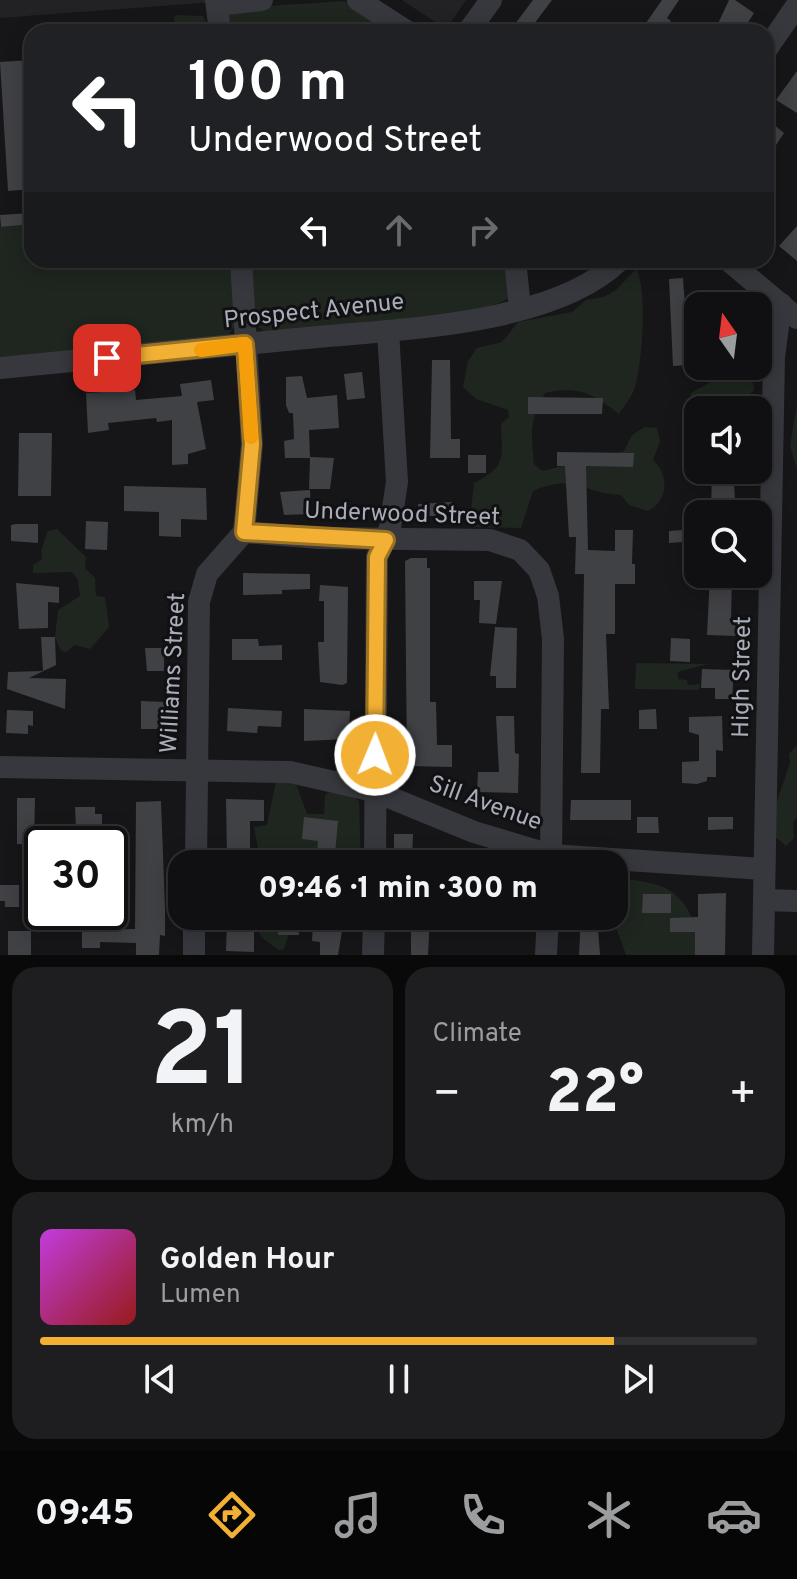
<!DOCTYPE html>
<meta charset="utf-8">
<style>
body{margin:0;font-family:Overpass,sans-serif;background:#1e1e20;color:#f1f3f6;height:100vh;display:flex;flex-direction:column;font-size:30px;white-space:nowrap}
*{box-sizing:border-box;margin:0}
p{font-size:26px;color:#9c9d9f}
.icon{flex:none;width:44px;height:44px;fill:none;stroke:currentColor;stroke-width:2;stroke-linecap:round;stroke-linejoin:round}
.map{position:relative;height:955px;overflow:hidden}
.panel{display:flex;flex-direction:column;gap:12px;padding:12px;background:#09090a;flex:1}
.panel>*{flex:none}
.guide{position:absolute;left:24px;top:24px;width:750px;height:244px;border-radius:24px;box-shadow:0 4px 20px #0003,0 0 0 2px #303032;background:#202124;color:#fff;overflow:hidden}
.needle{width:52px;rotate:346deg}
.controls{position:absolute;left:684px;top:292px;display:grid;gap:16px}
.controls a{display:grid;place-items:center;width:88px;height:88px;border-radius:16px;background:#101012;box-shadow:0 4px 20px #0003,0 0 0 2px #303032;font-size:40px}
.speed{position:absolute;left:24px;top:826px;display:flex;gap:16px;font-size:40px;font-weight:700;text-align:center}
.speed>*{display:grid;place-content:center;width:104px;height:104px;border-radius:50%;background:#101012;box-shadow:0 4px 20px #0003,0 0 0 2px #303032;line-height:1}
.speed .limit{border:4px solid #111;border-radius:12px;background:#fff;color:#111}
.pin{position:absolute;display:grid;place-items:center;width:68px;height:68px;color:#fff;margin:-34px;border-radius:16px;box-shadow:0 4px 12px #0006}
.me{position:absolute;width:88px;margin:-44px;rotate:1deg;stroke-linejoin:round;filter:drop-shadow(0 0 6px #0008)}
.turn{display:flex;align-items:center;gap:28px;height:168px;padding:0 32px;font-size:36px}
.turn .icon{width:104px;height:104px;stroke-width:2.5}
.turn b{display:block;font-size:56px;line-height:68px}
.lanes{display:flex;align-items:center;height:76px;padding:0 32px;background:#0003;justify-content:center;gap:40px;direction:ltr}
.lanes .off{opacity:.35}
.big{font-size:60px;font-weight:800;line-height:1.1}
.panel .card{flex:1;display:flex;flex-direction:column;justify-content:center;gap:12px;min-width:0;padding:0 28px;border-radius:24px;background:#1e1e20}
.panel .dial{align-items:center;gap:0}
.dial b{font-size:104px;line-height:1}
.song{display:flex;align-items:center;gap:24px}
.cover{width:96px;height:96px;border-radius:12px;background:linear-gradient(135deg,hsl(290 70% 55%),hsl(0 70% 35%))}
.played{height:8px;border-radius:4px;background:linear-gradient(90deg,#f2b134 80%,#303032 80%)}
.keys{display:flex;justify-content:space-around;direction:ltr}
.heat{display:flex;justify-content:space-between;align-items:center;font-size:44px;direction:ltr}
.panel .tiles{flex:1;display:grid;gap:12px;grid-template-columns:1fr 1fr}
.card:last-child{grid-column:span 2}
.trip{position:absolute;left:168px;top:850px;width:460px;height:80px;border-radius:24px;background:#101012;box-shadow:0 4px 20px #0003,0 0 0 2px #303032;font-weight:800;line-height:80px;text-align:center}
.dock{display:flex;height:128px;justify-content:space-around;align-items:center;background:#060607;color:#9c9d9f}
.dock .icon{width:56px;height:56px}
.dock .selected{color:#f2b134}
.dock b{font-size:36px;color:#f1f3f6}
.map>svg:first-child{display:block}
.built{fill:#222225}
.green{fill:#1e261f}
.building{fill:#404145}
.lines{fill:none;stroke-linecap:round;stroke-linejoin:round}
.minor{stroke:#37383d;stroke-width:22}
.route-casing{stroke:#9d7322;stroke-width:20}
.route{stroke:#f2b134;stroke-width:14}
.slow{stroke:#f59e0b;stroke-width:14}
.labels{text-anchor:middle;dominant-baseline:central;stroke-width:6;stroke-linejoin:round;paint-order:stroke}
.street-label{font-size:24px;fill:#a8adb8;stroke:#111113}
</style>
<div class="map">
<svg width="797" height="955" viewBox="0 0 797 955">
<rect width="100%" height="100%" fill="#161618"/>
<g class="built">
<polygon points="0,0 213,0 214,2 0,18"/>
<polygon points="402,0 466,0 446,29"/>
</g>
<g class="green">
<polygon points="345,1 389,32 226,32 229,15 237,8"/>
<polygon points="175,15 203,16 210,32 173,32"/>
<polygon points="32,224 32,260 232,260 238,322 228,335 0,360 0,227"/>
<path d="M246,260H510V297C483,320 311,329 265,333L255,323Z"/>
<path d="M636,269C648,290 642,363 635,387C632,397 624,406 619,414C593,393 576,385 545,393C529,421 531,433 534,464L542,471L624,451L632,435L645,427L657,428L660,441L653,460C670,475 668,501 648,511L629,505L621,495C582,493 575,473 533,491L521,528L469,527L474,483C507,466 502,458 501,424L509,417L508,410L476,399L463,387L468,361L477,348L502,342L518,322L572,312L586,300L604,297L616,290Z"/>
<polygon points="714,366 758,366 752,377 754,390 734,410 698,410 698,451 685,447 691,393 709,383"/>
<polygon points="797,404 797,469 790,446"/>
<polygon points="57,529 86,557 85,568 95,578 96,596 105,597 109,627 90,649 75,645 66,652 61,651 55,637 58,610 80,596 78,580 72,572 33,573 33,565 42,559 41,551 48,531"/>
<polygon points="636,663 708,664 678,672 678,679 687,680 688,685 700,684 699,690 635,689"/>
<polygon points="797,745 797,817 793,822 794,838 786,846 773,835 774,810 790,763 789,754"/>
<polygon points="276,781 295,781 307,814 324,814 325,795 330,792 350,794 359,801 361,864 261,864 254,827 267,825"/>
<path d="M634,880C688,887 688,910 707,955H626L612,916L614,883Z"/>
<path d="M256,916H295L284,949L279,950C264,939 255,936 256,916Z"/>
</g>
<g class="building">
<polygon points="533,0 552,0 528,32 509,32"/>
<polygon points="662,0 679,0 667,18 671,21 664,32 659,32 646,23"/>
<polygon points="729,0 735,0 754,13 742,32 714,32"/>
<polygon points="32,60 32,189 8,191 0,62"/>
<polygon points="797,71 797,113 776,100"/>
<polygon points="773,124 784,133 776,145 766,138"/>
<polygon points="32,213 32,224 1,227 0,215"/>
<polygon points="797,226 797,261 779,246"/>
<polygon points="683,278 689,365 673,366 669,279"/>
<polygon points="432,360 450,360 451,439 460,439 460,458 430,458"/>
<polygon points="362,372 365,398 347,400 344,374"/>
<polygon points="302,376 307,398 337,395 339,428 309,430 310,457 334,458 330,489 309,489 310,458 285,458 284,441 294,439 293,413 289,413 286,405 286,377"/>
<polygon points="211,380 214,400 197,402 206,449 188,454 188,464 172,465 172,420 157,422 156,418 108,423 109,430 88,433 86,393 135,390 136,400 182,396 180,384"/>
<polygon points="740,396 741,410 723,410 722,397"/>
<polygon points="528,397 603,398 602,414 528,414"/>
<polygon points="19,433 52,433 51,496 18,496"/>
<polygon points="557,452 634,453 633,467 586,466 588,550 615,551 615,530 633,530 632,564 635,564 635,584 615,584 615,634 606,634 609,709 601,709 600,773 581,773 584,574 575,574 576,537 569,537 565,466 557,466"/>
<rect x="468" y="455" width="18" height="18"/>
<polygon points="712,470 733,470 736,514 711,514"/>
<polygon points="124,486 206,488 207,520 181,519 181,537 159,536 159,512 124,511"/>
<polygon points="310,490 311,514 284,515 280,492"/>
<polygon points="452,502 452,516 419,516 418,504"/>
<polygon points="86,521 108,522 107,550 85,549"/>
<polygon points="16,524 38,524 38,543 11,541 11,525"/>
<polygon points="683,530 683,542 669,543 669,531"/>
<polygon points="411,558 427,558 427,568 430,568 430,702 436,702 437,745 452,745 452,767 407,766 405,561"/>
<polygon points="243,573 310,574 310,589 282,590 282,594 243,595"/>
<polygon points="710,574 732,574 731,620 739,620 737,636 707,635"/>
<polygon points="474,581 502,581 496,624 479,623 480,600 474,600"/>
<polygon points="16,583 59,587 59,603 48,602 48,628 19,629"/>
<polygon points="320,585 348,587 347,683 342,685 320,682 318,642 324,642 324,601 319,601"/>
<polygon points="495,627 517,628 516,688 496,688 496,676 490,676"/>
<polygon points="41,637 55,637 56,665 29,678 66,679 65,709 7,689 8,672 43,671"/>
<polygon points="671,638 690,639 690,662 670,661"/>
<polygon points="232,639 258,639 259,646 282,645 282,660 232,660"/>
<polygon points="145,648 164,648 164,671 147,671"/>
<polygon points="702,669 734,670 732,699 715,699 715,688 701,688"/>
<polygon points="141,701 165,702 165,729 141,729"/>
<polygon points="228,708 282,711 281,727 258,726 257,733 227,731"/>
<polygon points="304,709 350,711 349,739 304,741"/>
<polygon points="656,709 657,729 639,729 639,710"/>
<polygon points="7,710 33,711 33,726 28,725 28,734 6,733"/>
<polygon points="496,716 514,716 515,753 519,754 518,793 477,792 478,772 499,772"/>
<polygon points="722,716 723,751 716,750 716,777 707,777 707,781 697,784 682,783 682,762 699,761 699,735 689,732 689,717"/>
<polygon points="17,798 35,798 34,845 17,844"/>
<polygon points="226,799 264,800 264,821 250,821 250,857 227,857"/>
<polygon points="571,800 631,800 631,820 570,820"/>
<polygon points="161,801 165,908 165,936 160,935 159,955 136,955 136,943 100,942 100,948 82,948 82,930 135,929 136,802"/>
<polygon points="75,807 95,807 95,814 102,814 102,827 76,828"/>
<polygon points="304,817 338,821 334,864 316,864 318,841 302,839"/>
<polygon points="637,817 658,817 659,833 637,833"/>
<polygon points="708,817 733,817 733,829 708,830"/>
<polygon points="394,834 413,834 412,860 394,860"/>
<polygon points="0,885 19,885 19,907 5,907 5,901 0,901"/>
<polygon points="726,893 725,955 695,955 695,932 670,932 670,918 698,917 698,894"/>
<polygon points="643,894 671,894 671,913 642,913"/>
<polygon points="34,912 53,912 53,923 35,924"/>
<polygon points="411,916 430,916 428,955 411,955"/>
<polygon points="581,916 597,916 600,955 579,955"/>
<polygon points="278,920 298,920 299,935 278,935"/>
<polygon points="227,921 248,922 248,930 254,930 254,952 226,951"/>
<polygon points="322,923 343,925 338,955 320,955 320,942 312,941 313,925"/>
<rect x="8" y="931" width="23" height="24"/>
</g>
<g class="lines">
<g class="minor">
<polyline points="216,0 220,32"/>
<polyline points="358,0 408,32"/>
<polyline points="217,5 262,0"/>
<polyline points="468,32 491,0"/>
<polyline points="766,50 797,5"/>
<polyline points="515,260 520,308"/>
<polyline points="728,260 797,318"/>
<path d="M0,368C99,358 197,349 296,339C388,329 551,328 620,260"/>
<polyline points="244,532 320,538 490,540 520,550 539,570 548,596 553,639 551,864"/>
<polyline points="0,767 290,772 374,791 474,832 551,855 764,869"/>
<polyline points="196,864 199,602 207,574 244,532 252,444 241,260"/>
<polyline points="375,864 377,557 390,528 397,482 388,331"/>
<polyline points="764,900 797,901"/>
<polyline points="194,955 194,916"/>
<polyline points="373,955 374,916"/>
<polyline points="546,955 548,916"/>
<polyline points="763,955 774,357 781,304"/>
</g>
</g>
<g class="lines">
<defs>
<polyline id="route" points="107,358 245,344 252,444 244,532 386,540 377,557 375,755"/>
</defs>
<use href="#route" class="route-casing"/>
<use href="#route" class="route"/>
<polyline class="slow" points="201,350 245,344 251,437"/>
</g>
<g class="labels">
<g class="street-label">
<text transform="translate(314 312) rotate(-6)">Prospect Avenue</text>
<text transform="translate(402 515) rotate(2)">Underwood Street</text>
<text transform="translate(174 673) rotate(-87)">Williams Street</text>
<text transform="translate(743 677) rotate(-89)">High Street</text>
<text transform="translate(485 804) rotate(20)">Sill Avenue</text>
</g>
</g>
</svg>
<div class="controls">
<a><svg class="needle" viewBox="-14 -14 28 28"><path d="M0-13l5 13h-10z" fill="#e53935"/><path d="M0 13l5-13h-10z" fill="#9c9d9f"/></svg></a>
<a><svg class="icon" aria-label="sound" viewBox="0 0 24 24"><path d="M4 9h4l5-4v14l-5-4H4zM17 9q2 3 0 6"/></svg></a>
<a><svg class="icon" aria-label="search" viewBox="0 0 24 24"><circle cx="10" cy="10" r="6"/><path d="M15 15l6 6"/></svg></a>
</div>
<div class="speed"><div class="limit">30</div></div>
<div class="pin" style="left:107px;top:358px;background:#d93025"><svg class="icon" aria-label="arrive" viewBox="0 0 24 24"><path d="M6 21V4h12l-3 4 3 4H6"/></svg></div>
<svg class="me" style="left:375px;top:755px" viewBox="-20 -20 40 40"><circle r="17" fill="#f2b134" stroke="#fff" stroke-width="3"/><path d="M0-11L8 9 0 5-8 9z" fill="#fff"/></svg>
<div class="trip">09:46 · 1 min · 300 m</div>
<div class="guide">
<div class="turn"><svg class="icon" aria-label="left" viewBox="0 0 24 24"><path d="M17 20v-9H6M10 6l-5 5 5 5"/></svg><div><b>100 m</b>Underwood Street</div></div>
<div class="lanes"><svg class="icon" aria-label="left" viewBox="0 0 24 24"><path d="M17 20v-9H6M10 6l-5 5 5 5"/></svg><svg class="icon off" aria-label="ahead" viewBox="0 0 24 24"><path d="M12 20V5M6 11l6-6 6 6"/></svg><svg class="icon off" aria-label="right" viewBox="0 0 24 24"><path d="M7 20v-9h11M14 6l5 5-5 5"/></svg></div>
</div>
</div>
<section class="panel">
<div class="tiles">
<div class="card dial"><b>21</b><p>km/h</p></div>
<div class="card"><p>Climate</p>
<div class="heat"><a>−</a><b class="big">22°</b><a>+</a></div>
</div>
<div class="card">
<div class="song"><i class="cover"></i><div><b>Golden Hour</b><p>Lumen</p></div></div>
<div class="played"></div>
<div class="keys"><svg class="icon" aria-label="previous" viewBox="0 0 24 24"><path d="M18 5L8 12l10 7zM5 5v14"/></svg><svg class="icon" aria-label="pause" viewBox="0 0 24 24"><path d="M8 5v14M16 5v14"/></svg><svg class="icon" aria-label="next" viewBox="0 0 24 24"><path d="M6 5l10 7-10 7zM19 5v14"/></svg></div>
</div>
</div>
</section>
<nav class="dock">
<b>09:45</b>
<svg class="icon selected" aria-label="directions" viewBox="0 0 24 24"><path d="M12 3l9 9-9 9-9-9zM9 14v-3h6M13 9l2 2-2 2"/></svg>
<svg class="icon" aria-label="music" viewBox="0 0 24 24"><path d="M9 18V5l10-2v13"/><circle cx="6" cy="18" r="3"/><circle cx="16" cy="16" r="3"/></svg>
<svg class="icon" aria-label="phone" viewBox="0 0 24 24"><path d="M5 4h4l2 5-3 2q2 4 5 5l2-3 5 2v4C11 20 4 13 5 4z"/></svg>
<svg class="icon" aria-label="climate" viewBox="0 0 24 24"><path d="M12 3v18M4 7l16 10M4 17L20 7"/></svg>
<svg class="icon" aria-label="car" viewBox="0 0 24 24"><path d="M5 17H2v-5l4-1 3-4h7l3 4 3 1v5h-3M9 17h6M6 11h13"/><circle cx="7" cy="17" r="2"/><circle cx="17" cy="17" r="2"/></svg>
</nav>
